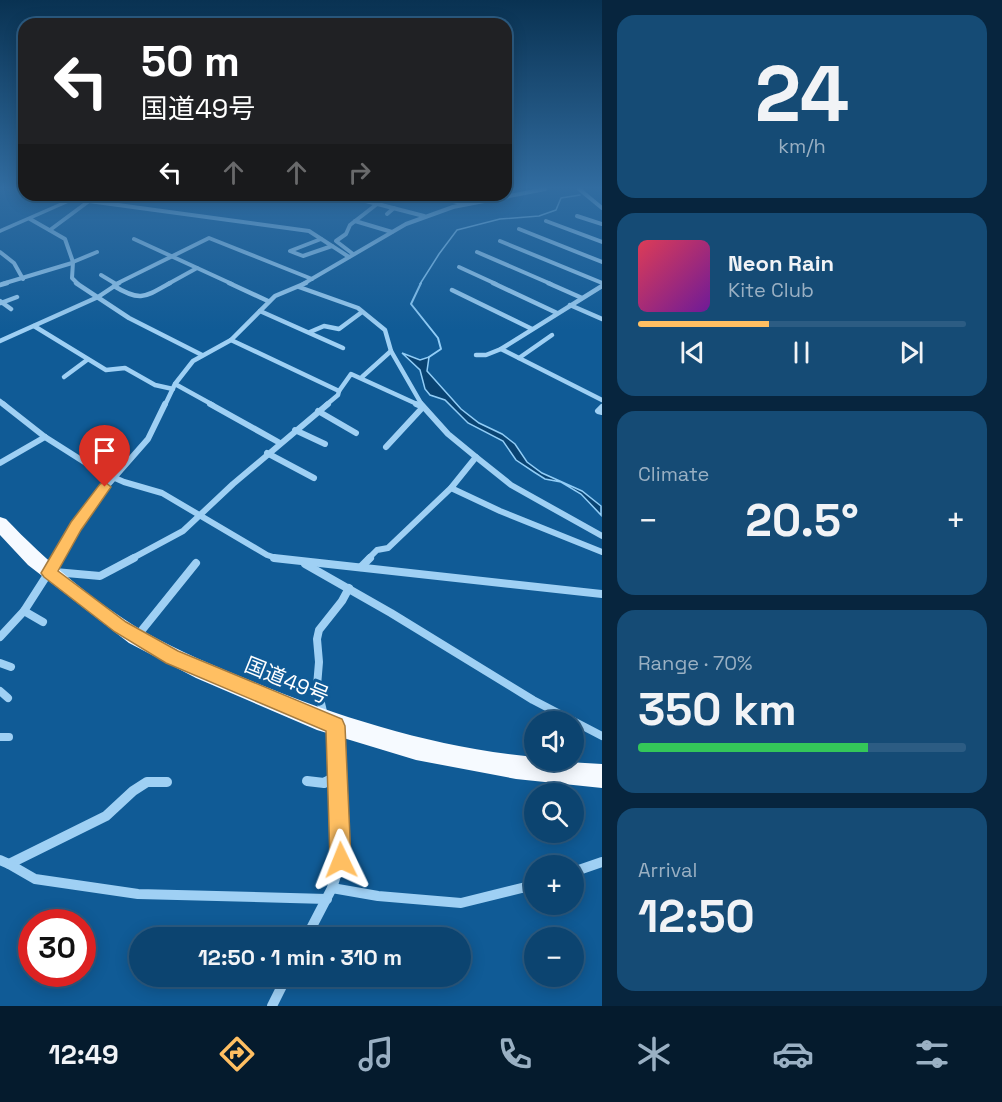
<!DOCTYPE html>
<meta charset="utf-8">
<style>
body{margin:0;font-family:"Space Grotesk","Noto Sans JP",sans-serif;background:#154b75;color:#f1f3f6;height:100vh;display:flex;flex-direction:column;font-size:22px;white-space:nowrap}
*{box-sizing:border-box;margin:0}
p{font-size:20px;color:#9ab0c3}
.icon{flex:none;width:33px;height:33px;fill:none;stroke:currentColor;stroke-width:2;stroke-linecap:round;stroke-linejoin:round}
.map{position:relative;flex:1;overflow:hidden}
.sheet{display:flex;flex-direction:column;gap:15px;padding:15px;background:#07253e;width:400px}
.sheet>*{flex:none}
.guide{position:absolute;left:18px;top:18px;width:494px;height:183px;border-radius:18px;box-shadow:0 3px 15px #0003,0 0 0 2px #2c5c83;background:#202124;color:#fff;overflow:hidden}
.controls{position:absolute;left:524px;top:711px;display:grid;gap:12px}
.controls a{display:grid;place-items:center;width:60px;height:60px;border-radius:50%;background:#0c4470;box-shadow:0 3px 15px #0003,0 0 0 2px #2c5c83;font-size:30px}
.speed{position:absolute;left:18px;top:909px;display:flex;gap:12px;font-size:30px;font-weight:700;text-align:center}
.speed>*{display:grid;place-content:center;width:78px;height:78px;border-radius:50%;background:#0c4470;box-shadow:0 3px 15px #0003,0 0 0 2px #2c5c83;line-height:1}
.speed .limit{border:9px solid #d22;background:#fff;color:#111}
.pin{position:absolute;display:grid;place-items:center;width:51px;height:51px;color:#fff;margin:-62px -26px;border-radius:50% 50% 50% 0;rotate:-45deg;box-shadow:0 0 6px #0007}
.pin .icon{rotate:45deg}
.me{position:absolute;width:66px;margin:-33px;rotate:358deg;stroke-linejoin:round;filter:drop-shadow(0 0 4px #0008)}
.turn{display:flex;align-items:center;gap:21px;height:126px;padding:0 24px;font-size:27px}
.turn .icon{width:78px;height:78px;stroke-width:2.5}
.turn b{display:block;font-size:42px;line-height:51px}
.lanes{display:flex;align-items:center;height:57px;padding:0 24px;background:#0003;justify-content:center;gap:30px;direction:ltr}
.lanes .off{opacity:.35}
.big{font-size:45px;font-weight:600;line-height:1.1}
.sheet .card{flex:1;display:flex;flex-direction:column;justify-content:center;gap:9px;min-width:0;padding:0 21px;border-radius:18px;background:#154b75}
.sheet .dial{align-items:center;gap:0}
.dial b{font-size:78px;line-height:1}
.song{display:flex;align-items:center;gap:18px}
.cover{width:72px;height:72px;border-radius:9px;background:linear-gradient(135deg,hsl(350 70% 55%),hsl(280 70% 35%))}
.played{height:6px;border-radius:3px;background:linear-gradient(90deg,#ffbf62 40%,#2c5c83 40%)}
.keys{display:flex;justify-content:space-around;direction:ltr}
.heat{display:flex;justify-content:space-between;align-items:center;font-size:33px;direction:ltr}
.charge{height:9px;border-radius:4px;background:linear-gradient(90deg,#34c759 70%,#2c5c83 0)}
.trip{position:absolute;left:129px;top:927px;width:342px;height:60px;border-radius:30px;background:#0c4470;box-shadow:0 3px 15px #0003,0 0 0 2px #2c5c83;font-weight:600;line-height:60px;text-align:center}
.dock{display:flex;height:96px;justify-content:space-around;align-items:center;background:#051b2d;color:#9ab0c3}
.dock .icon{width:42px;height:42px}
.dock .current{color:#ffbf62}
.dock b{font-size:27px;color:#f1f3f6}
main{display:flex;flex:1;min-height:0}
.map>svg:first-child{display:block}
.water{fill:#094372;stroke:#91cdf7;stroke-width:1.5}
.lines{fill:none;stroke-linecap:round;stroke-linejoin:round}
.stream-far1{stroke:#91cdf7;stroke-width:1.5}
.stream{stroke:#91cdf7;stroke-width:2}
.minor-far4{stroke:#9fd0f4;stroke-width:4}
.minor-far3{stroke:#9fd0f4;stroke-width:4.5}
.minor-far2{stroke:#9fd0f4;stroke-width:6}
.minor-far1{stroke:#9fd0f4;stroke-width:8}
.minor{stroke:#9fd0f4;stroke-width:10}
.tertiary{fill:#9fd0f4;fill-rule:evenodd}
.trunk{fill:#f6faff;fill-rule:evenodd}
.route{fill:#ffbf62;stroke:#a67c40;stroke-width:1.5}
.labels{text-anchor:middle;dominant-baseline:central;stroke-width:6;stroke-linejoin:round;paint-order:stroke}
.near-street-label{font-size:21px;fill:#fff;stroke:#105b96}
</style>
<main>
<div class="map">
<svg width="602" height="1006" viewBox="0 0 602 1006">
<rect width="100%" height="100%" fill="#105b96"/>
<polygon class="water" points="402,353 420,360 429,357 427,371 461,409 479,423 502,434 515,444 527,462 542,473 582,491 601,506 601,515 581,494 561,482 545,479 534,472 516,460 503,441 468,423 445,400 430,395 425,389 420,370"/>
<g class="lines">
<polyline class="stream-far1" points="420,284 439,254 457,230 500,219 539,216 556,210 561,198 580,195"/>
<polyline class="stream" points="421,283 411,304 438,338 441,349 429,357"/>
<g class="minor-far4">
<polyline points="579,189 602,208"/>
<polyline points="361,195 358,199 424,216"/>
<polyline points="430,195 465,204"/>
<polyline points="74,199 309,231 349,257"/>
<polyline points="387,214 394,208"/>
<polyline points="577,216 602,224"/>
<polyline points="30,219 65,239 73,262 72,278 78,284"/>
<polyline points="355,221 392,232"/>
<polyline points="546,221 602,242"/>
<polyline points="519,229 602,262"/>
<polyline points="50,230 89,201"/>
<polyline points="134,239 232,284"/>
<polyline points="321,239 290,251 303,256 332,246"/>
<polyline points="500,241 602,283"/>
<polyline points="0,252 14,263 23,279"/>
<polyline points="477,252 551,284"/>
<polyline points="353,254 336,241 346,234 350,225 377,204"/>
<polyline points="73,262 97,252"/>
<polyline points="459,267 496,284"/>
<polyline points="101,275 116,284"/>
<polyline points="2,284 72,263"/>
<polyline points="116,284 209,238 312,279"/>
<polyline points="168,284 197,268"/>
<polyline points="303,284 406,224 453,207 545,189"/>
</g>
<g class="minor-far3">
<polyline points="76,283 129,318 202,355"/>
<polyline points="229,283 268,301"/>
<polyline points="493,283 557,313"/>
<polyline points="548,283 582,298"/>
<polyline points="0,285 7,283"/>
<path d="M114,286C140,302 145,297 170,283"/>
<polyline points="602,286 501,349 602,400"/>
<polyline points="299,287 358,308 385,330 391,351 422,405"/>
<polyline points="452,290 532,329"/>
<polyline points="0,301 11,309"/>
<polyline points="1,303 17,297"/>
<polyline points="570,305 602,319"/>
<polyline points="260,311 343,348"/>
<polyline points="34,326 106,370 125,368 155,385 173,389"/>
<polyline points="310,332 324,326 339,329 362,312"/>
<polyline points="231,340 339,391 338,395 326,405"/>
<polyline points="0,341 98,297 119,283"/>
<polyline points="476,355 486,355 501,349"/>
<polyline points="519,358 552,335"/>
<polyline points="64,377 87,360"/>
<polyline points="362,377 391,351"/>
<polyline points="175,384 213,405"/>
<polyline points="339,391 351,374 419,405"/>
<polyline points="0,401 5,405"/>
<polyline points="165,405 175,384 193,361 231,340 275,296 306,283"/>
</g>
<g class="minor-far2">
<polyline points="3,404 45,437 97,470 124,482 162,493 267,555 279,559"/>
<polyline points="210,404 280,443"/>
<polyline points="602,407 598,411 602,412"/>
<polyline points="318,411 356,433"/>
<polyline points="295,430 325,444"/>
<polyline points="386,447 423,407 416,404"/>
<polyline points="267,453 314,478"/>
<polyline points="476,457 511,485 602,536"/>
<polyline points="0,463 45,437"/>
<polyline points="451,488 500,511 602,552"/>
<polyline points="57,559 97,497 148,439 165,404"/>
<polyline points="131,559 183,531 233,484 328,404"/>
<polyline points="368,559 377,550 388,548 451,488 476,457 448,434 421,404"/>
</g>
<g class="minor-far1">
<polyline points="274,558 602,594"/>
<polyline points="305,564 391,613 533,700 602,736"/>
<polyline points="361,567 370,558"/>
<polyline points="55,572 100,576 134,558"/>
<polyline points="24,611 43,622"/>
<polyline points="138,635 196,563"/>
<polyline points="0,637 24,611 58,558"/>
<polyline points="0,663 11,667"/>
<polyline points="0,691 8,698"/>
<polyline points="324,716 317,686 319,662 317,639 319,630 342,601 349,588"/>
<polyline points="336,730 337,756"/>
<polyline points="0,737 9,737"/>
</g>
<g class="minor">
<polyline points="307,781 324,783 337,776"/>
<polyline points="0,860 9,864 106,816 133,791 147,782 167,782"/>
<polyline points="9,864 35,879 138,894 327,899"/>
<polyline points="573,872 602,862"/>
<polyline points="332,888 378,896 461,903 534,885"/>
<polyline points="306,938 332,888 341,860 337,754"/>
<polyline points="272,1006 287,976"/>
</g>
<polygon class="tertiary" points="78,195 86,195 0,233 0,229"/>
<path class="trunk" d="M0,517L6,519C46,561 93,601 143,631C178,651 217,667 254,682C347,720 434,747 534,757V760L602,764V788L516,779L416,760L317,730L196,678L129,643L28,565L0,535Z"/>
</g>
<linearGradient id="sky" x2="0" y2="1"><stop stop-color="#093252"/><stop offset="0.57" stop-color="#316ca0"/><stop offset="1" stop-color="#316ca0" stop-opacity="0"/></linearGradient>
<rect width="602" height="330" fill="url(#sky)"/>
<polygon class="route" points="105,482 111,487 81,530 58,571 126,622 178,651 342,719 345,726 351,860 348,867 341,870 333,867 330,860 326,731 166,663 115,632 44,577 41,573 44,568 71,522 100,484"/>
<g class="labels">
<g class="near-street-label">
<text transform="translate(287 680) rotate(22)">国道49号</text>
</g>
</g>
</svg>
<div class="controls">
<a><svg class="icon" aria-label="sound" viewBox="0 0 24 24"><path d="M4 9h4l5-4v14l-5-4H4zM17 9q2 3 0 6"/></svg></a>
<a><svg class="icon" aria-label="search" viewBox="0 0 24 24"><circle cx="10" cy="10" r="6"/><path d="M15 15l6 6"/></svg></a>
<a>+</a>
<a>−</a>
</div>
<div class="speed"><div class="limit">30</div></div>
<div class="pin" style="left:105px;top:487px;background:#d93025"><svg class="icon" aria-label="arrive" viewBox="0 0 24 24"><path d="M6 21V4h12l-3 4 3 4H6"/></svg></div>
<svg class="me" style="left:341px;top:860px" viewBox="-20 -20 40 40"><path d="M0-17L14 15 0 8-14 15z" fill="#ffbf62" stroke="#fff" stroke-width="4"/></svg>
<div class="trip">12:50 · 1 min · 310 m</div>
<div class="guide">
<div class="turn"><svg class="icon" aria-label="left" viewBox="0 0 24 24"><path d="M17 20v-9H6M10 6l-5 5 5 5"/></svg><div><b>50 m</b>国道49号</div></div>
<div class="lanes"><svg class="icon" aria-label="left" viewBox="0 0 24 24"><path d="M17 20v-9H6M10 6l-5 5 5 5"/></svg><svg class="icon off" aria-label="ahead" viewBox="0 0 24 24"><path d="M12 20V5M6 11l6-6 6 6"/></svg><svg class="icon off" aria-label="ahead" viewBox="0 0 24 24"><path d="M12 20V5M6 11l6-6 6 6"/></svg><svg class="icon off" aria-label="right" viewBox="0 0 24 24"><path d="M7 20v-9h11M14 6l5 5-5 5"/></svg></div>
</div>
</div>
<section class="sheet">
<div class="card dial"><b>24</b><p>km/h</p></div>
<div class="card">
<div class="song"><i class="cover"></i><div><b>Neon Rain</b><p>Kite Club</p></div></div>
<div class="played"></div>
<div class="keys"><svg class="icon" aria-label="previous" viewBox="0 0 24 24"><path d="M18 5L8 12l10 7zM5 5v14"/></svg><svg class="icon" aria-label="pause" viewBox="0 0 24 24"><path d="M8 5v14M16 5v14"/></svg><svg class="icon" aria-label="next" viewBox="0 0 24 24"><path d="M6 5l10 7-10 7zM19 5v14"/></svg></div>
</div>
<div class="card"><p>Climate</p>
<div class="heat"><a>−</a><b class="big">20.5°</b><a>+</a></div>
</div>
<div class="card"><p>Range · 70%</p><b class="big">350 km</b><div class="charge"></div></div>
<div class="card"><p>Arrival</p><b class="big">12:50</b></div>
</section>
</main>
<nav class="dock">
<b>12:49</b>
<svg class="icon current" aria-label="directions" viewBox="0 0 24 24"><path d="M12 3l9 9-9 9-9-9zM9 14v-3h6M13 9l2 2-2 2"/></svg>
<svg class="icon" aria-label="music" viewBox="0 0 24 24"><path d="M9 18V5l10-2v13"/><circle cx="6" cy="18" r="3"/><circle cx="16" cy="16" r="3"/></svg>
<svg class="icon" aria-label="phone" viewBox="0 0 24 24"><path d="M5 4h4l2 5-3 2q2 4 5 5l2-3 5 2v4C11 20 4 13 5 4z"/></svg>
<svg class="icon" aria-label="climate" viewBox="0 0 24 24"><path d="M12 3v18M4 7l16 10M4 17L20 7"/></svg>
<svg class="icon" aria-label="car" viewBox="0 0 24 24"><path d="M5 17H2v-5l4-1 3-4h7l3 4 3 1v5h-3M9 17h6M6 11h13"/><circle cx="7" cy="17" r="2"/><circle cx="17" cy="17" r="2"/></svg>
<svg class="icon" aria-label="filters" viewBox="0 0 24 24"><path d="M4 7h16M4 17h16"/><circle cx="9" cy="7" r="2"/><circle cx="15" cy="17" r="2"/></svg>
</nav>
